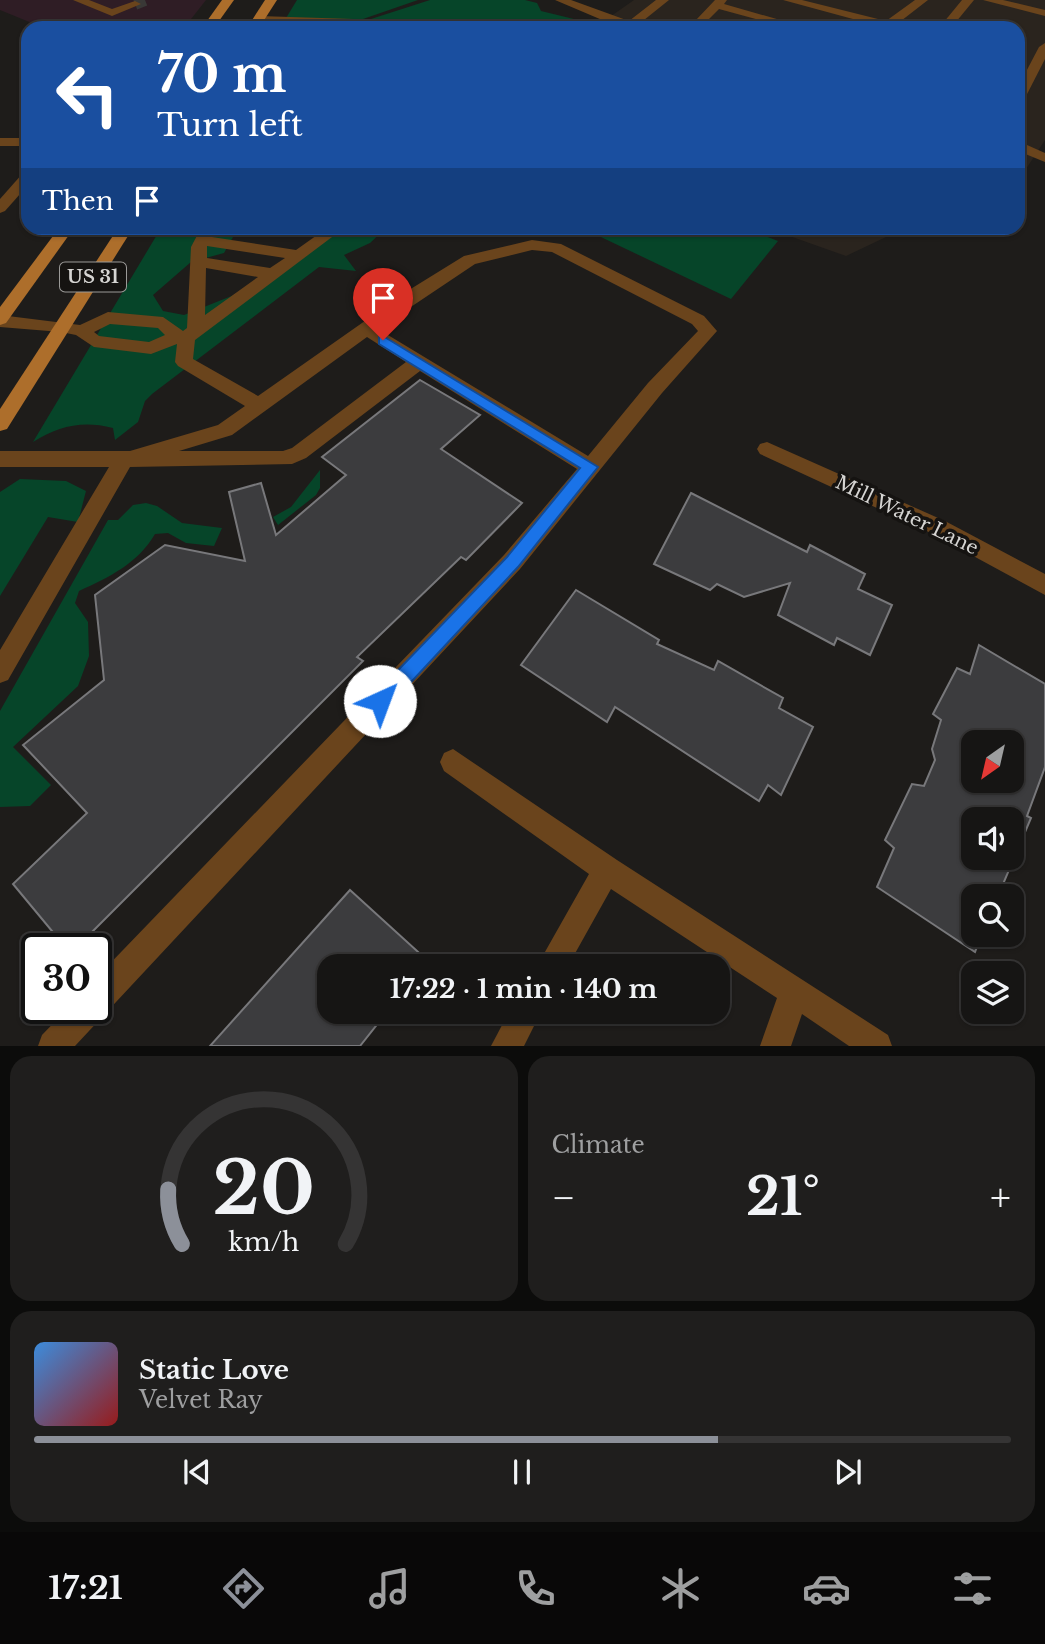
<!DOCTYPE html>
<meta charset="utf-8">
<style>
body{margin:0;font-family:"Libre Baskerville",serif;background:#1f1e1d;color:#f1f3f6;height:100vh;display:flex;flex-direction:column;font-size:26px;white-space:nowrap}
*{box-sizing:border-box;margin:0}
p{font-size:23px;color:#9e9fa0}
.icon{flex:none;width:38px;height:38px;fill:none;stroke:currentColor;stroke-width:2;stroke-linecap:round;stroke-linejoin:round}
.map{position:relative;height:1046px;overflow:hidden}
.sheet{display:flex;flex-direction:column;gap:10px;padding:10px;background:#0c0c0b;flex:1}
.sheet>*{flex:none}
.top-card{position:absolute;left:21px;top:21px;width:1004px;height:214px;border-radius:21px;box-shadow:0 2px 5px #0004,0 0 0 2px #353434;background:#1a4fa0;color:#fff;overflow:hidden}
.needle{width:46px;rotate:214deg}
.buttons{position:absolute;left:961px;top:730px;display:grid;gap:14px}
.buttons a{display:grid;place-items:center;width:63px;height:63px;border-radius:14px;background:#161514;box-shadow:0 2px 5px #0004,0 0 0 2px #353434;font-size:35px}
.speed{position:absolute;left:21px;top:933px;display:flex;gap:14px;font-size:35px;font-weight:700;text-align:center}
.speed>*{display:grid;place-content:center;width:91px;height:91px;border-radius:50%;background:#161514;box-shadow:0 2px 5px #0004,0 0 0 2px #353434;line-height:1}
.speed .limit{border:4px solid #111;border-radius:10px;background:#fff;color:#111}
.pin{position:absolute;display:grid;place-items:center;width:60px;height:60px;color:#fff;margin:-72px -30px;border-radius:50% 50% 50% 0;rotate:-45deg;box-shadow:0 0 7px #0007}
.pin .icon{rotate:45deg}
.me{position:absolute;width:77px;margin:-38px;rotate:43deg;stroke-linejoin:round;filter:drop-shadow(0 0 5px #0008)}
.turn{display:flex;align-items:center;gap:24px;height:147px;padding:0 21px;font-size:32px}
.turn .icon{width:91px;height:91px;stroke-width:2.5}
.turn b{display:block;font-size:49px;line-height:60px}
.then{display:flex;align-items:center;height:66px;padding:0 21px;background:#0003;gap:14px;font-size:26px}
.big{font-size:52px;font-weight:800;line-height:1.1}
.sheet .widget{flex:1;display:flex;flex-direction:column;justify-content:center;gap:10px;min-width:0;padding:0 24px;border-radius:21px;background:#1f1e1d}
.sheet .dial{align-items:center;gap:0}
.dial svg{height:182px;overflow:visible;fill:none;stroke:#353434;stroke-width:7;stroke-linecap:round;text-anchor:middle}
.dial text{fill:#f1f3f6;stroke:none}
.song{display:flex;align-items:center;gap:21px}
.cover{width:84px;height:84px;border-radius:10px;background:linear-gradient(135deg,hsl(210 70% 55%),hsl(0 70% 35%))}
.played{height:7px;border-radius:4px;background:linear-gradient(90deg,#8c9099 70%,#353434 70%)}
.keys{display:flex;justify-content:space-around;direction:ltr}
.heat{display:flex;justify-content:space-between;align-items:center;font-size:38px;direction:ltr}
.sheet .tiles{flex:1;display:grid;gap:10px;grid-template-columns:1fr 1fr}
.widget:last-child{grid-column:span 2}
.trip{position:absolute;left:317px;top:954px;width:413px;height:70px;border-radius:21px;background:#161514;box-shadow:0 2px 5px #0004,0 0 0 2px #353434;font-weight:800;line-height:70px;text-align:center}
.menu{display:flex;height:112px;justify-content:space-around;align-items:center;background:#090808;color:#9e9fa0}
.menu .icon{width:49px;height:49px}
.menu .selected{color:#8c9099}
.menu b{font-size:32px;color:#f1f3f6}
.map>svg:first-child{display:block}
.commercial{fill:#2f1d25}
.built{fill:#2a241e}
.green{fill:#064529}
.building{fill:#3c3c3e;stroke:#78787b;stroke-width:2;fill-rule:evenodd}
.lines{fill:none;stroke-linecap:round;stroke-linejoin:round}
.minor-tunnel{stroke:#393836;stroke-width:12;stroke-dasharray:12 6;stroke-linecap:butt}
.minor{fill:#6a441c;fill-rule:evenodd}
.major{fill:#ad6e2b;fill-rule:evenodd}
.route{fill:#1a73e8;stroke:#114b97;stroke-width:2}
.labels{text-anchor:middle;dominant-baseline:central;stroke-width:7;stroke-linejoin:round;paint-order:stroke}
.shield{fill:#151311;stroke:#9b9a98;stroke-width:2}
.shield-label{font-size:18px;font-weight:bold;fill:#d5d4d2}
.street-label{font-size:19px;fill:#d5d4d2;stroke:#151311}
</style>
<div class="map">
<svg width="1045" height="1046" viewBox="0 0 1045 1046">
<rect width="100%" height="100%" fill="#1e1c1a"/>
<polygon class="commercial" points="0,0 206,0 184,28 44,28 0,10"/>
<g class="built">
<polygon points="634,0 1045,0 1045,140 1026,169 1019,172 1018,28 594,28"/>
<polygon points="767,228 905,228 846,256"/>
</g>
<g class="green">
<polygon points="297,0 418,0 337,28 280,28"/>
<polygon points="430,0 525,0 537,3 541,11 582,21 589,28 555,28 551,19 520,28 343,28"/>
<path d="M161,228H246L237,230L224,253L191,262L153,295L163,311L184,315L244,291L298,254L328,228H386L370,243L344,255L356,271L319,267L152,394L145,401L138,422L115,440L113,428C82,420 59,426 33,442Z"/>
<polygon points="582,228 745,228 778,241 731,299"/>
<polygon points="320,470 320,488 316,495 278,525 273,517 291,507"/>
<polygon points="20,479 66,481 86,491 78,522 48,517 0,596 0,492"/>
<path d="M146,503L157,506L182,523L222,528L214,546L186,543L168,533L155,534C138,563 110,577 79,591L75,603L88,622L89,656L78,686L13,747L51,785L30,806L0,807V711L108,520H118L133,505Z"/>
</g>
<g class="building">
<polygon points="420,380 480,415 441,449 522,503 466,560 461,557 357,657 363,661 76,948 66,948 13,884 87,813 23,745 104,680 95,595 165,545 245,561 229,492 261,483 276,535 346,475 322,457"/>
<polygon points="691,493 807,552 810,545 865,574 858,589 892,605 870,655 837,638 834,645 778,615 790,583 744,597 717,584 710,590 654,564"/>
<polygon points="576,590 659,640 657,644 714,670 718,661 783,698 779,708 813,727 781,795 768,785 759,801 615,707 607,722 521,665"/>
<path d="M979,645L1045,684V767L1027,816L1031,818L998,896H973V934H982L975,952L877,887L894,848L885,840L912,784L924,786L935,760L932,749L941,720L933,714L957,668L970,674ZM973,742H1012V780H973ZM973,819H1012V858H973Z"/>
<polygon points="350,890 427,960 422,966 329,966 329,1012 387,1012 360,1046 210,1046"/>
</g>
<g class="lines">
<polyline class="minor-tunnel" points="135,4 145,0"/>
<g class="minor">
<polygon points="73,0 89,0 112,9 135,1 141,4 112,16"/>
<polygon points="555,0 571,0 629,21 656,0 669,0 639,24 645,28 621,28"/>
<polygon points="715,0 727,0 724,4 808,28 789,28 719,9 709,19 720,28 706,28 696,20"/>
<polygon points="783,0 802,0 886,21 915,0 928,0 897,24 907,28 886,28"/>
<polygon points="962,0 974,0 951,28 939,28"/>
<polygon points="983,0 1003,0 1045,10 1045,16"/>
<polygon points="259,16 385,20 427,28 255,21 253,19"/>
<polygon points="1045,43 1045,59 1024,100 1018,104 1018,87 1039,47"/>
<rect x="0" y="138" width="28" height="8"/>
<polygon points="1018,141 1045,153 1045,162 1018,151"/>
<polygon points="28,172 28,185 5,211 0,213 0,199 23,173"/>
<path d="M201,228H215L212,237L296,250L327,228H344L195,340L193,359L258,396L409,290L464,256L532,240L561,244L704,316L717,331L662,393L520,569L75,1046H38L42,1035L68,1008H96V978L504,555L577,469L420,371L306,458L292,464L130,467L8,680L0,683V650L109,467H0V451H130L218,425L245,406L178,366L175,362L177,344L151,354L94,347L76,335L61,332L0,327V315L80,325L108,312L163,317L183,331L187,328L191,247ZM207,246L285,258L270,268L207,258ZM532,250L552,252L692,324L698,331L648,383L588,456L378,329L475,264ZM206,268L258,277L205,315ZM110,324L158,328L165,335L149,342L99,336L94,332ZM367,337L406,362L292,448L283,451H179L232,435Z"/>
<polygon points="767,442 945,521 1045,574 1045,595 931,533 760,454 757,449 760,444"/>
<polygon points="453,749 617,860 888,1035 892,1046 849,1046 802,1014 791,1046 760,1046 777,998 611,889 568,966 537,966 589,874 444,771 440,762 444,753"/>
<polygon points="509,1012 541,1012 524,1046 491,1046"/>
</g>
<g class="major">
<polygon points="222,0 234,0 214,28 202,28"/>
<polygon points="265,0 277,0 259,28 247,28"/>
<polygon points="59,228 74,228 6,323 0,325 0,307"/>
<polygon points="118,228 133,228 7,429 0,431 0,409"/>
</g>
</g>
<polygon class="route" points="383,336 598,467 518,567 387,708 380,710 374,708 371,701 374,695 507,557 580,468 379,344 379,337"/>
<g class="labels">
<rect class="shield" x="60" y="262.5" width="66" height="29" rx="5"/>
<g class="shield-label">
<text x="93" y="277">US 31</text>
</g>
<g class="street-label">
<text transform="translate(907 515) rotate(26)">Mill Water Lane</text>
</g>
</g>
</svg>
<div class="buttons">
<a><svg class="needle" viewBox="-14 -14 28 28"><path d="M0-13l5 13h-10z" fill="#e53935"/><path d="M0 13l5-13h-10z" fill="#9e9fa0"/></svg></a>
<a><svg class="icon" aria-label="sound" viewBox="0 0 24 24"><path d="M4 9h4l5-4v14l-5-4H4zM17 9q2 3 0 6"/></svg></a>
<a><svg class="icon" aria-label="search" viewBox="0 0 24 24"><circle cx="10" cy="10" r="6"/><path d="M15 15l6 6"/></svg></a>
<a><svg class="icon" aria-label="layers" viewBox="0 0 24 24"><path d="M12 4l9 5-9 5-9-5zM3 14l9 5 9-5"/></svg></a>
</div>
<div class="speed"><div class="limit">30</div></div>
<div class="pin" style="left:383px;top:340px;background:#d93025"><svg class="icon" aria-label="arrive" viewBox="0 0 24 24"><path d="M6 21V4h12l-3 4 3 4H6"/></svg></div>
<svg class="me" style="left:380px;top:701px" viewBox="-20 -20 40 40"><circle r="19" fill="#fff"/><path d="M0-13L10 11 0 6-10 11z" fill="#1a73e8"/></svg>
<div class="trip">17:22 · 1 min · 140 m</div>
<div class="top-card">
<div class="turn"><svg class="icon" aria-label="left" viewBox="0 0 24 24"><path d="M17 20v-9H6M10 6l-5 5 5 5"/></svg><div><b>70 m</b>Turn left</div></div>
<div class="then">Then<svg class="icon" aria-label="arrive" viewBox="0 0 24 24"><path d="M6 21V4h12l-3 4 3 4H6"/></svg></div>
</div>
</div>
<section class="sheet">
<div class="tiles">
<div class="widget dial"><svg viewBox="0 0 100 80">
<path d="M14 69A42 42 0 1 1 86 69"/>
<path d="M14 69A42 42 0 0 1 8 45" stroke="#8c9099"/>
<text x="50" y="56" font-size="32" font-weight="700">20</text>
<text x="50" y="72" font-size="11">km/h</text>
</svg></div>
<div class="widget"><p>Climate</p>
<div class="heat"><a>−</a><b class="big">21°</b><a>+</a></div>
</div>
<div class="widget">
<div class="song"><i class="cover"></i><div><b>Static Love</b><p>Velvet Ray</p></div></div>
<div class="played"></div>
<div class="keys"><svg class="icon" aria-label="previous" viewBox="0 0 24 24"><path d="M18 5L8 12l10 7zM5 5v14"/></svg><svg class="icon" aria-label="pause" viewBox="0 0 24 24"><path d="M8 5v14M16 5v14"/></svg><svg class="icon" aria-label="next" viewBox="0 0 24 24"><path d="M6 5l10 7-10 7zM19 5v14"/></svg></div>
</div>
</div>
</section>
<nav class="menu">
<b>17:21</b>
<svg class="icon selected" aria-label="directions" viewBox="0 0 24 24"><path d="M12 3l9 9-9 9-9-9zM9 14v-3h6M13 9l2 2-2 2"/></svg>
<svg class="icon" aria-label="music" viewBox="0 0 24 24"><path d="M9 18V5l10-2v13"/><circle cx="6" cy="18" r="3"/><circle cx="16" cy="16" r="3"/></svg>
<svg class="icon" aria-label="phone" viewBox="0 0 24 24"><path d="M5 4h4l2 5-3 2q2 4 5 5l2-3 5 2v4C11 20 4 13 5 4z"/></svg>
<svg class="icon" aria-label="climate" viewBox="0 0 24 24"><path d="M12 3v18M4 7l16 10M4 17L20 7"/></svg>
<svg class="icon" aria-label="car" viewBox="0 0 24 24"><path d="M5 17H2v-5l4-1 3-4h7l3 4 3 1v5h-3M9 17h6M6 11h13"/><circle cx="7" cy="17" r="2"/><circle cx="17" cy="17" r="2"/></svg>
<svg class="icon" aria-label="filters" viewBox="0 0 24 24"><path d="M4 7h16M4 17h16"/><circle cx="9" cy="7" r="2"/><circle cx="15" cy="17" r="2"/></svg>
</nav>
